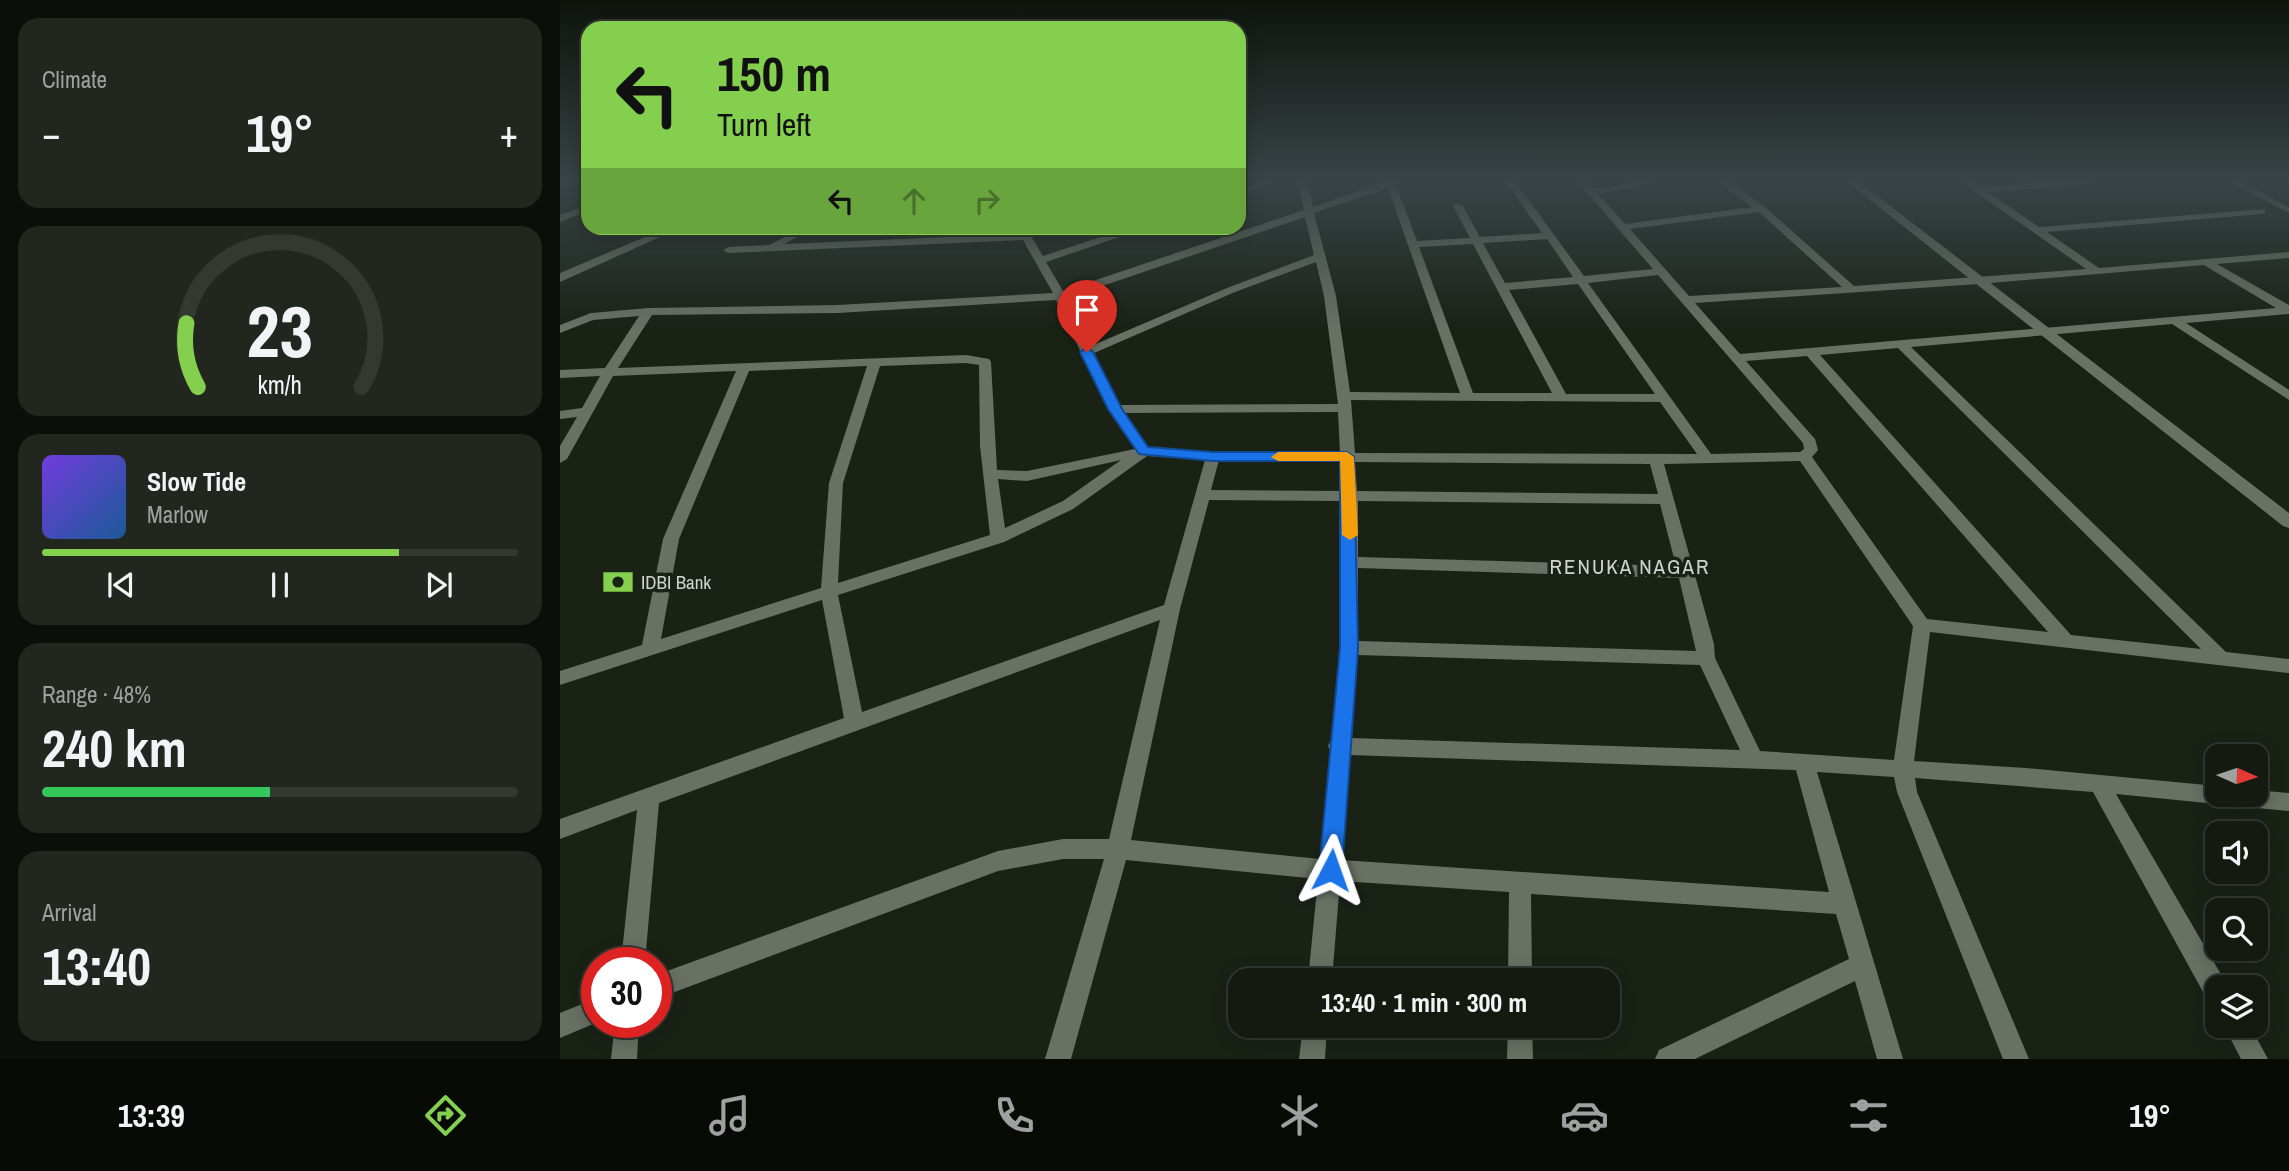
<!DOCTYPE html>
<meta charset="utf-8">
<style>
body{margin:0;font-family:"Archivo Narrow",sans-serif;background:#21271e;color:#f1f3f6;height:100vh;display:flex;flex-direction:column;font-size:26px;white-space:nowrap}
*{box-sizing:border-box;margin:0}
p{font-size:23px;color:#9da19f}
.icon{flex:none;width:38px;height:38px;fill:none;stroke:currentColor;stroke-width:2;stroke-linecap:round;stroke-linejoin:round}
.map{position:relative;flex:1;overflow:hidden}
.panel{display:flex;flex-direction:column;gap:18px;padding:18px;background:#0b0e09;width:560px}
.panel>*{flex:none}
.banner{position:absolute;left:21px;top:21px;width:665px;height:214px;border-radius:21px;box-shadow:0 4px 18px #0003,0 0 0 2px #333830;background:#84cf4d;color:#111;overflow:hidden}
.needle{width:46px;rotate:93deg}
.buttons{position:absolute;left:1645px;top:744px;display:grid;gap:14px}
.buttons a{display:grid;place-items:center;width:63px;height:63px;border-radius:14px;background:#141a10;box-shadow:0 4px 18px #0003,0 0 0 2px #333830;font-size:35px}
.speed{position:absolute;left:21px;top:947px;display:flex;gap:14px;font-size:35px;font-weight:700;text-align:center}
.speed>*{display:grid;place-content:center;width:91px;height:91px;border-radius:50%;background:#141a10;box-shadow:0 4px 18px #0003,0 0 0 2px #333830;line-height:1}
.speed .limit{border:10px solid #d22;background:#fff;color:#111}
.pin{position:absolute;display:grid;place-items:center;width:60px;height:60px;color:#fff;margin:-72px -30px;border-radius:50% 50% 50% 0;rotate:-45deg;box-shadow:0 0 7px #0007}
.pin .icon{rotate:45deg}
.me{position:absolute;width:77px;margin:-38px;rotate:4deg;stroke-linejoin:round;filter:drop-shadow(0 0 5px #0008)}
.turn{display:flex;align-items:center;gap:24px;height:147px;padding:0 21px;font-size:32px}
.turn .icon{width:91px;height:91px;stroke-width:2.5}
.turn b{display:block;font-size:49px;line-height:60px}
.lanes{display:flex;align-items:center;height:66px;padding:0 21px;background:#0003;justify-content:center;gap:35px;direction:ltr}
.lanes .off{opacity:.35}
.big{font-size:52px;font-weight:700;line-height:1.1}
.panel .tile{flex:1;display:flex;flex-direction:column;justify-content:center;gap:10px;min-width:0;padding:0 24px;border-radius:21px;background:#21271e}
.panel .dial{align-items:center;gap:0}
.dial svg{height:182px;overflow:visible;fill:none;stroke:#333830;stroke-width:7;stroke-linecap:round;text-anchor:middle}
.dial text{fill:#f1f3f6;stroke:none}
.song{display:flex;align-items:center;gap:21px}
.cover{width:84px;height:84px;border-radius:10px;background:linear-gradient(135deg,hsl(260 70% 55%),hsl(210 70% 35%))}
.played{height:7px;border-radius:4px;background:linear-gradient(90deg,#84cf4d 75%,#333830 75%)}
.keys{display:flex;justify-content:space-around;direction:ltr}
.heat{display:flex;justify-content:space-between;align-items:center;font-size:38px;direction:ltr}
.charge{height:10px;border-radius:5px;background:linear-gradient(90deg,#34c759 48%,#333830 0)}
.trip{position:absolute;left:668px;top:968px;width:392px;height:70px;border-radius:21px;background:#141a10;box-shadow:0 4px 18px #0003,0 0 0 2px #333830;font-weight:700;line-height:70px;text-align:center}
.dock{display:flex;height:112px;justify-content:space-around;align-items:center;background:#080a06;color:#9da19f}
.dock .icon{width:49px;height:49px}
.dock .on{color:#84cf4d}
.dock b{font-size:32px;color:#f1f3f6}
main{display:flex;flex:1;min-height:0}
.map>svg:first-child{display:block}
.lines{fill:none;stroke-linecap:round;stroke-linejoin:round}
.lane{stroke:#687163;stroke-width:5}
.street{fill:#687163;fill-rule:evenodd}
.secondary{fill:#687163;fill-rule:evenodd}
.route{fill:#1a73e8;stroke:#114b97;stroke-width:2}
.slow{fill:#f59e0b}
.labels{text-anchor:middle;dominant-baseline:central;stroke-width:7;stroke-linejoin:round;paint-order:stroke}
.poi-label{font-size:19px;fill:#ced3cb;stroke:#1a2216;text-anchor:start}
.neighbourhood-label{font-size:21px;letter-spacing:2px;fill:#ced3cb;stroke:#1a2216}
</style>
<main>
<section class="panel">
<div class="tile"><p>Climate</p>
<div class="heat"><a>−</a><b class="big">19°</b><a>+</a></div>
</div>
<div class="tile dial"><svg viewBox="0 0 100 80">
<path d="M14 69A42 42 0 1 1 86 69"/>
<path d="M14 69A42 42 0 0 1 9 41" stroke="#84cf4d"/>
<text x="50" y="56" font-size="32" font-weight="700">23</text>
<text x="50" y="72" font-size="11">km/h</text>
</svg></div>
<div class="tile">
<div class="song"><i class="cover"></i><div><b>Slow Tide</b><p>Marlow</p></div></div>
<div class="played"></div>
<div class="keys"><svg class="icon" aria-label="previous" viewBox="0 0 24 24"><path d="M18 5L8 12l10 7zM5 5v14"/></svg><svg class="icon" aria-label="pause" viewBox="0 0 24 24"><path d="M8 5v14M16 5v14"/></svg><svg class="icon" aria-label="next" viewBox="0 0 24 24"><path d="M6 5l10 7-10 7zM19 5v14"/></svg></div>
</div>
<div class="tile"><p>Range · 48%</p><b class="big">240 km</b><div class="charge"></div></div>
<div class="tile"><p>Arrival</p><b class="big">13:40</b></div>
</section>
<div class="map">
<svg width="1729" height="1059" viewBox="0 0 1729 1059">
<rect width="100%" height="100%" fill="#1a2216"/>
<g class="lines">
<polyline class="lane" points="1674,181 1729,210"/>
<g class="street">
<polygon points="703,181 718,181 679,195 679,189"/>
<path d="M738,181H748L753,207L825,181H843L836,185L857,241L910,238L893,206L898,203L903,206L920,237L982,233L945,181H955L1024,276L1093,269L1017,181H1027L1034,189L1081,181H1103L1038,194L1065,224L1192,207L1157,181H1168L1205,207L1294,286L1526,269L1400,181H1411L1420,187L1494,181H1536L1531,184L1428,192L1479,227L1705,209V213L1702,214L1487,232L1539,268L1729,252V258L1657,264L1729,305V314L1626,323L1729,390V400L1612,324L1351,347L1666,652L1729,659V673L1370,632L1354,761L1466,768L1657,786V794H1696V790L1729,793V811L1556,794L1666,983L1667,987H1657V1004L1648,1001L1533,792L1355,778L1357,792L1469,1059H1443L1337,792L1334,777L1257,772L1343,1059H1317L1295,981L1135,1059H1095L1099,1050L1289,959L1276,914L971,894L972,980H948L949,892L780,881L772,980H748L758,879L566,860L511,1059H485L544,859H503L438,871L96,999V975L438,851L503,839H549L600,620L99,803L85,962H61L77,810L0,839V819L284,718L262,600L0,685V671L82,645L103,539L176,371L53,376L7,459L0,463V446L17,417L0,419V411L22,408L40,376L0,378V370L45,368L79,316L33,320L0,333V325L31,313L88,308L277,305L493,293L463,240L168,253L163,250L168,247L209,245L243,228H255L224,244L459,234L456,228H466L483,256L568,228H581L580,230L486,262L503,291L744,210ZM828,188L900,393L790,392L776,296L754,213ZM1199,212L1282,287L1129,296L1070,229ZM745,217L754,255L667,288L531,346L507,298ZM987,239L1013,277L945,283L923,243ZM913,244L992,393H913L859,247ZM756,262L764,296L778,404L560,405L534,353L675,292ZM1644,265L1716,308L1180,354L1135,303L1419,284ZM1098,275L1243,443L1244,449L1240,452L1151,454L1028,283ZM1018,284L1095,394H1006L949,290ZM496,300L548,409L575,449L467,471L437,470L431,362L429,359L406,355L58,368L92,315L277,313ZM1338,348L1641,649L1511,635L1260,355ZM1247,356L1488,632L1367,619L1252,457L1258,450L1255,439L1186,361ZM406,363L419,365L420,446L430,535L278,583L283,483L320,366ZM307,366L269,483L261,588L101,639L119,539L189,371ZM791,400L1100,402L1137,454L795,453ZM778,412L780,453L653,452L588,447L565,413ZM587,456L645,460L604,605L302,712L278,595L444,542L513,509ZM561,460L503,501L445,528L438,479L467,481ZM659,460L781,462L782,491L651,490ZM1240,461L1353,626L1334,760L1200,751L1155,658L1154,644L1104,464ZM795,462L1090,464L1098,494L797,491ZM649,500L782,501L780,648L771,740L768,746L770,750L760,859L571,840L620,609ZM798,501L1100,504L1116,566L798,557ZM798,568L1119,578L1136,651L798,641ZM797,655L1140,665L1180,750L791,738ZM790,755L1236,770L1269,892L781,860Z"/>
<polygon points="28,205 28,211 0,222 0,215"/>
<polygon points="37,998 38,1022 0,1038 0,1013"/>
<polygon points="55,1022 79,1022 77,1059 51,1059"/>
<polygon points="743,1026 767,1026 765,1059 739,1059"/>
<polygon points="948,1026 972,1026 973,1059 947,1059"/>
<polygon points="1664,1026 1690,1026 1708,1059 1681,1059"/>
</g>
<g class="secondary">
<polygon points="1286,181 1298,181 1729,513 1729,528 1723,526"/>
<polygon points="106,228 120,228 0,282 0,273"/>
</g>
</g>
<linearGradient id="sky" x2="0" y2="1"><stop stop-color="#0e130c"/><stop offset="0.55" stop-color="#384447"/><stop offset="1" stop-color="#384447" stop-opacity="0"/></linearGradient>
<rect width="1729" height="329" fill="url(#sky)"/>
<polygon class="route" points="527,348 533,352 562,409 588,447 653,452 787,452 794,457 798,648 782,870 778,877 771,881 763,877 759,870 780,648 780,461 653,461 579,454 548,409 520,352"/>
<polygon class="slow" points="787,452 794,457 798,535 790,540 782,535 780,461 718,461 711,457 718,452"/>
<defs>
<symbol id="bank-bare" viewBox="-9 -9 18 18"><path d="M-6-4H6V4H-6ZM0-2.3a2.3 2.3 0 1 0 0 4.6a2.3 2.3 0 1 0 0-4.6Z" fill="#84cf4d" stroke="#1a2216" stroke-width="2.5" paint-order="stroke"/></symbol>
</defs>
<g fill-rule="evenodd">
<use href="#bank-bare" x="36" y="560" width="44" height="44"/>
</g>
<g class="labels">
<g class="poi-label">
<text x="81" y="582">IDBI Bank</text>
</g>
<g class="neighbourhood-label">
<text x="1070" y="566">RENUKA NAGAR</text>
</g>
</g>
</svg>
<div class="buttons">
<a><svg class="needle" viewBox="-14 -14 28 28"><path d="M0-13l5 13h-10z" fill="#e53935"/><path d="M0 13l5-13h-10z" fill="#9da19f"/></svg></a>
<a><svg class="icon" aria-label="sound" viewBox="0 0 24 24"><path d="M4 9h4l5-4v14l-5-4H4zM17 9q2 3 0 6"/></svg></a>
<a><svg class="icon" aria-label="search" viewBox="0 0 24 24"><circle cx="10" cy="10" r="6"/><path d="M15 15l6 6"/></svg></a>
<a><svg class="icon" aria-label="layers" viewBox="0 0 24 24"><path d="M12 4l9 5-9 5-9-5zM3 14l9 5 9-5"/></svg></a>
</div>
<div class="speed"><div class="limit">30</div></div>
<div class="pin" style="left:527px;top:352px;background:#d93025"><svg class="icon" aria-label="arrive" viewBox="0 0 24 24"><path d="M6 21V4h12l-3 4 3 4H6"/></svg></div>
<svg class="me" style="left:771px;top:870px" viewBox="-20 -20 40 40"><path d="M0-17L14 15 0 8-14 15z" fill="#1a73e8" stroke="#fff" stroke-width="4"/></svg>
<div class="trip">13:40 · 1 min · 300 m</div>
<div class="banner">
<div class="turn"><svg class="icon" aria-label="left" viewBox="0 0 24 24"><path d="M17 20v-9H6M10 6l-5 5 5 5"/></svg><div><b>150 m</b>Turn left</div></div>
<div class="lanes"><svg class="icon" aria-label="left" viewBox="0 0 24 24"><path d="M17 20v-9H6M10 6l-5 5 5 5"/></svg><svg class="icon off" aria-label="ahead" viewBox="0 0 24 24"><path d="M12 20V5M6 11l6-6 6 6"/></svg><svg class="icon off" aria-label="right" viewBox="0 0 24 24"><path d="M7 20v-9h11M14 6l5 5-5 5"/></svg></div>
</div>
</div>
</main>
<nav class="dock">
<b>13:39</b>
<svg class="icon on" aria-label="directions" viewBox="0 0 24 24"><path d="M12 3l9 9-9 9-9-9zM9 14v-3h6M13 9l2 2-2 2"/></svg>
<svg class="icon" aria-label="music" viewBox="0 0 24 24"><path d="M9 18V5l10-2v13"/><circle cx="6" cy="18" r="3"/><circle cx="16" cy="16" r="3"/></svg>
<svg class="icon" aria-label="phone" viewBox="0 0 24 24"><path d="M5 4h4l2 5-3 2q2 4 5 5l2-3 5 2v4C11 20 4 13 5 4z"/></svg>
<svg class="icon" aria-label="climate" viewBox="0 0 24 24"><path d="M12 3v18M4 7l16 10M4 17L20 7"/></svg>
<svg class="icon" aria-label="car" viewBox="0 0 24 24"><path d="M5 17H2v-5l4-1 3-4h7l3 4 3 1v5h-3M9 17h6M6 11h13"/><circle cx="7" cy="17" r="2"/><circle cx="17" cy="17" r="2"/></svg>
<svg class="icon" aria-label="filters" viewBox="0 0 24 24"><path d="M4 7h16M4 17h16"/><circle cx="9" cy="7" r="2"/><circle cx="15" cy="17" r="2"/></svg>
<b>19°</b>
</nav>
